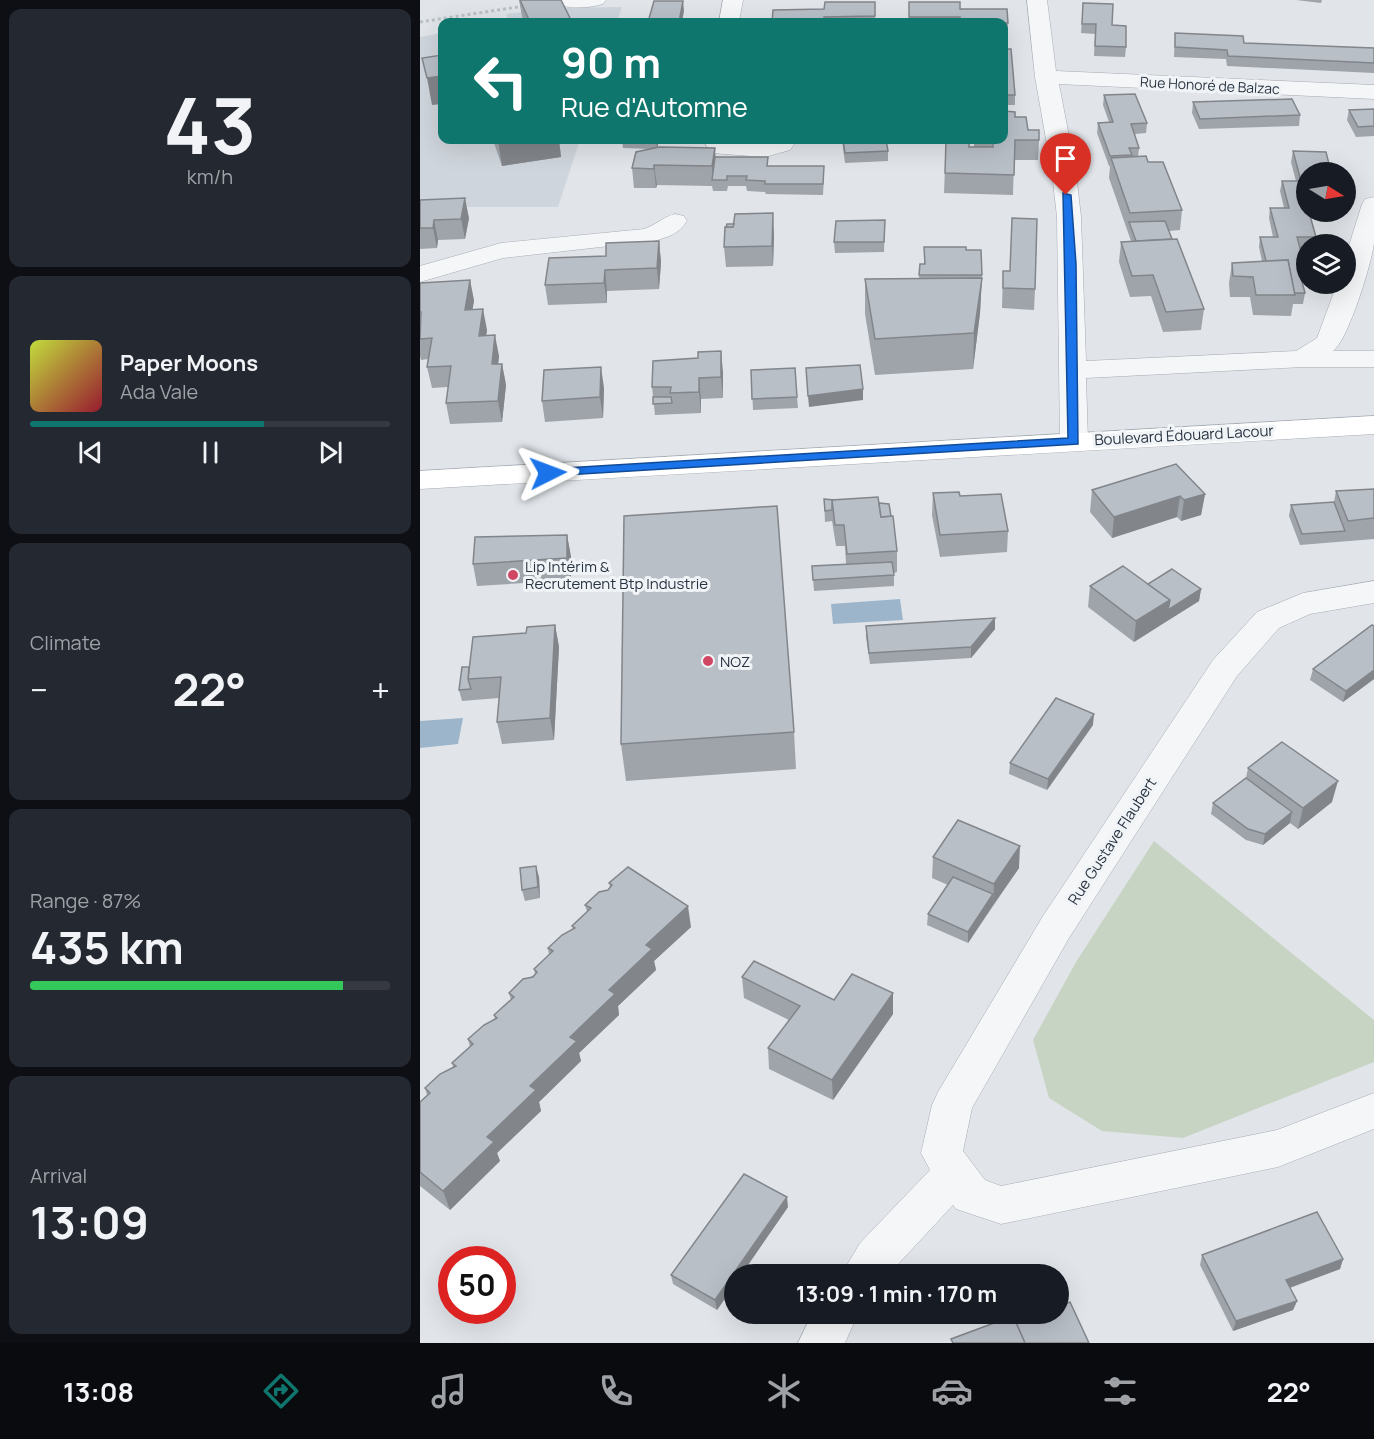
<!DOCTYPE html>
<meta charset="utf-8">
<style>
body{margin:0;font-family:Manrope,sans-serif;background:#242831;color:#f1f3f6;height:100vh;display:flex;flex-direction:column;font-size:22px;white-space:nowrap}
*{box-sizing:border-box;margin:0}
p{font-size:20px;color:#9ea1a6}
.icon{flex:none;width:33px;height:33px;fill:none;stroke:currentColor;stroke-width:2;stroke-linecap:round;stroke-linejoin:round}
.map{position:relative;flex:1;overflow:hidden}
.drawer{display:flex;flex-direction:column;gap:9px;padding:9px;background:#0d0f14;width:420px}
.drawer>*{flex:none}
.top-card{position:absolute;left:18px;top:18px;width:570px;height:126px;border-radius:12px;box-shadow:0 6px 24px #0002;background:#0f766e;color:#fff;overflow:hidden}
.needle{width:39px;rotate:101deg}
.tools{position:absolute;left:876px;top:162px;display:grid;gap:12px}
.tools a{display:grid;place-items:center;width:60px;height:60px;border-radius:50%;background:#171b24;box-shadow:0 6px 24px #0002;font-size:30px}
.speed{position:absolute;left:18px;top:1246px;display:flex;gap:12px;font-size:30px;font-weight:700;text-align:center}
.speed>*{display:grid;place-content:center;width:78px;height:78px;border-radius:50%;background:#171b24;box-shadow:0 6px 24px #0002;line-height:1}
.speed .limit{border:9px solid #d22;background:#fff;color:#111}
.pin{position:absolute;display:grid;place-items:center;width:51px;height:51px;color:#fff;margin:-62px -26px;border-radius:50% 50% 50% 0;rotate:-45deg;box-shadow:0 0 6px #0007}
.pin .icon{rotate:45deg}
.me{position:absolute;width:66px;margin:-33px;rotate:87deg;stroke-linejoin:round;filter:drop-shadow(0 0 4px #0008)}
.turn{display:flex;align-items:center;gap:21px;height:126px;padding:0 24px;font-size:27px}
.turn .icon{width:78px;height:78px;stroke-width:2.5}
.turn b{display:block;font-size:42px;line-height:51px}
.big{font-size:45px;font-weight:700;line-height:1.1}
.drawer .tile{flex:1;display:flex;flex-direction:column;justify-content:center;gap:9px;min-width:0;padding:0 21px;border-radius:12px;background:#242831}
.drawer .dial{align-items:center;gap:0}
.dial b{font-size:78px;line-height:1}
.song{display:flex;align-items:center;gap:18px}
.cover{width:72px;height:72px;border-radius:9px;background:linear-gradient(135deg,hsl(70 70% 55%),hsl(350 70% 35%))}
.played{height:6px;border-radius:3px;background:linear-gradient(90deg,#0f766e 65%,#363941 65%)}
.keys{display:flex;justify-content:space-around;direction:ltr}
.heat{display:flex;justify-content:space-between;align-items:center;font-size:33px;direction:ltr}
.charge{height:9px;border-radius:4px;background:linear-gradient(90deg,#34c759 87%,#363941 0)}
.trip{position:absolute;left:304px;top:1264px;width:345px;height:60px;border-radius:30px;background:#171b24;box-shadow:0 6px 24px #0002;font-weight:700;line-height:60px;text-align:center}
.tab-bar{display:flex;height:96px;justify-content:space-around;align-items:center;background:#090b0e;color:#9ea1a6}
.tab-bar .icon{width:42px;height:42px}
.tab-bar .active{color:#0f766e}
.tab-bar b{font-size:27px;color:#f1f3f6}
main{display:flex;flex:1;min-height:0}
.map>svg:first-child{display:block}
.built{fill:#cfd5dc}
.green{fill:#c8d4c3}
.water{fill:#9cb5ca}
.lines{fill:none;stroke-linecap:round;stroke-linejoin:round}
.street-casing{stroke:#a6acb4;stroke-width:1}
.secondary-casing{stroke:#a6acb4;stroke-width:1}
.path{stroke:#bbc0c5;stroke-width:3;stroke-dasharray:3 3;stroke-linecap:butt}
.street{fill:#f4f6f8;fill-rule:evenodd}
.secondary{fill:#fff;fill-rule:evenodd}
.wall{fill:#9fa4ab}
.shaded-wall{fill:#82868b}
.building{fill:#b9bfc7;stroke:#82868b;stroke-width:1.5}
.route{fill:#1a73e8;stroke:#114b97;stroke-width:1.5}
.poi-dot{fill:#cf4763;stroke:#f1f4f7;stroke-width:2}
.labels{text-anchor:middle;dominant-baseline:central;stroke-width:6;stroke-linejoin:round;paint-order:stroke}
.far-street-label{font-size:14px;fill:#293442;stroke:#f1f4f7}
.street-label{font-size:15px;fill:#293442;stroke:#f1f4f7}
.poi-label{font-size:15px;fill:#293442;stroke:#f1f4f7;text-anchor:start}
</style>
<main>
<section class="drawer">
<div class="tile dial"><b>43</b><p>km/h</p></div>
<div class="tile">
<div class="song"><i class="cover"></i><div><b>Paper Moons</b><p>Ada Vale</p></div></div>
<div class="played"></div>
<div class="keys"><svg class="icon" aria-label="previous" viewBox="0 0 24 24"><path d="M18 5L8 12l10 7zM5 5v14"/></svg><svg class="icon" aria-label="pause" viewBox="0 0 24 24"><path d="M8 5v14M16 5v14"/></svg><svg class="icon" aria-label="next" viewBox="0 0 24 24"><path d="M6 5l10 7-10 7zM19 5v14"/></svg></div>
</div>
<div class="tile"><p>Climate</p>
<div class="heat"><a>−</a><b class="big">22°</b><a>+</a></div>
</div>
<div class="tile"><p>Range · 87%</p><b class="big">435 km</b><div class="charge"></div></div>
<div class="tile"><p>Arrival</p><b class="big">13:09</b></div>
</section>
<div class="map">
<svg width="954" height="1343" viewBox="0 0 954 1343">
<rect width="100%" height="100%" fill="#e1e5ea"/>
<g class="built">
<polygon points="202,7 197,22 89,22 86,14 136,8"/>
<polygon points="22,33 22,140 160,140 138,207 0,207 0,37"/>
</g>
<polygon class="green" points="734,841 954,1020 954,1062 763,1138 682,1131 629,1098 613,1040 656,962"/>
<g class="water">
<polygon points="480,599 483,620 413,624 411,604"/>
<polygon points="43,718 38,744 0,748 0,721"/>
</g>
<g class="lines">
<defs>
<g id="street">
<path d="M137,0H186L183,4C170,8 153,9 140,5Z"/>
<polygon points="303,0 323,0 319,22 299,22"/>
<path d="M607,0H627L636,71L954,85V99L639,84L656,173L661,217L666,361L876,351L897,338L917,284H926V255L942,204L945,199L954,197C954,212 954,228 954,243C952,262 928,341 913,351H954V367H883L666,378L668,441L664,447L654,450L644,447L640,441L637,217L632,173L615,77Z"/>
<polygon points="283,140 344,143 354,140 377,140 370,150 345,157 291,153"/>
<path d="M255,214L264,216L267,221C259,234 248,237 234,241L83,258L0,282V266L81,243L224,229C236,225 243,217 255,214Z"/>
<polygon points="954,581 954,603 890,614 859,628 817,676 649,938 552,1108 543,1151 565,1180 581,1186 857,1130 954,1093 954,1129 858,1167 581,1224 536,1209 533,1205 468,1275 421,1275 440,1243 510,1170 501,1153 512,1105 518,1092 623,916 793,660 837,612 883,593"/>
<polygon points="392,1314 438,1314 425,1343 378,1343"/>
</g>
<polygon id="secondary" points="954,416 954,434 0,489 0,471"/>
</defs>
<use href="#street" class="street-casing"/>
<use href="#secondary" class="secondary-casing"/>
<polyline class="path" points="0,22 104,6"/>
<use href="#street" class="street"/>
<use href="#secondary" class="secondary"/>
</g>
<g class="wall">
<polygon points="99,0 141,0 152,22 103,22"/>
<polygon points="876,0 902,0 901,3"/>
<polygon points="455,2 455,22 352,22 404,9"/>
<polygon points="489,2 540,9 588,23 588,33 584,33 584,22 489,22"/>
<polygon points="663,3 692,25 706,47 705,57 674,56 675,34 661,33"/>
<polygon points="755,33 824,43 954,48 954,73 807,66 806,59 754,57"/>
<polygon points="584,49 595,95 595,105 584,105"/>
<polygon points="684,95 727,123 726,133 715,134 719,148 718,157 728,162 762,210 760,230 749,231 784,309 781,330 743,332 731,296 710,297 699,262 701,242 711,241 689,178 690,166 689,166 677,133 678,123 689,122 683,105"/>
<polygon points="773,102 880,115 879,126 779,129 772,113"/>
<polygon points="954,109 954,136 936,137 927,120 929,110"/>
<polygon points="595,117 619,140 618,160 594,160 593,195 524,193 526,140 549,147 554,147 554,140 584,140"/>
<polygon points="73,140 139,140 141,157 82,166"/>
<polygon points="202,140 239,140 237,147 295,148 295,157 349,166 404,176 403,195 346,194 345,192 327,191 326,186 308,186 307,191 293,191 292,186 237,185 236,188 214,188 212,168 231,149 203,148"/>
<polygon points="422,140 466,140 468,151 468,161 425,163"/>
<polygon points="873,151 886,172 886,212 906,212 904,219 891,219 896,237 894,244 886,244 886,248 880,248 886,270 884,281 882,281 885,293 883,304 873,304 871,316 833,315 830,297 810,297 809,283 812,263 842,261 839,247 840,237 853,237 849,218 850,208 864,208 860,191 862,181 876,181 871,162"/>
<polygon points="0,200 49,218 45,239 18,240 17,248 0,249"/>
<polygon points="465,220 464,252 415,253 414,242"/>
<polygon points="354,234 353,266 306,267 304,247"/>
<polygon points="239,241 241,262 239,289 187,291 187,303 128,305 125,285 186,256"/>
<polygon points="504,247 546,250 562,275 560,313 553,369 455,375 445,314 445,279 499,278 500,264 504,264"/>
<polygon points="583,271 615,289 614,310 582,308"/>
<polygon points="50,280 54,301 52,309 67,330 66,336 79,356 78,364 82,364 86,385 82,422 30,424 26,403 28,387 12,388 7,367 8,359 1,360 0,356 0,283"/>
<polygon points="301,351 303,398 281,399 281,413 235,415 232,387 278,358"/>
<polygon points="331,370 377,397 378,408 333,410"/>
<polygon points="184,388 183,418 125,422 122,401"/>
<polygon points="954,489 954,539 880,545 869,516 871,505 914,502 916,491"/>
<polygon points="672,490 785,494 781,515 761,521 757,517 692,538 670,512"/>
<polygon points="513,493 540,496 588,531 587,552 520,557 512,515"/>
<polygon points="404,499 459,503 477,551 477,572 474,573 474,586 394,591 392,566 426,564 425,546 416,546 412,521 405,522"/>
<polygon points="147,535 151,557 151,580 57,586 53,564"/>
<polygon points="728,584 781,589 779,601 714,642 668,607 670,586"/>
<polygon points="135,625 139,647 134,740 82,744 77,722 79,698 42,701 39,690 49,667 106,633"/>
<polygon points="446,626 575,629 551,658 450,664 446,637"/>
<polygon points="954,626 954,679 923,702 890,680 893,669"/>
<polygon points="673,725 627,790 589,774 590,763"/>
<polygon points="374,732 376,769 206,781 201,744"/>
<polygon points="828,768 912,802 878,829 870,823 843,845 826,840 791,814 793,803 826,778"/>
<polygon points="513,857 599,868 548,943 507,925 508,914 528,885 512,878"/>
<polygon points="119,877 120,898 105,901 102,890"/>
<polygon points="189,883 271,927 234,961 236,970 198,1006 199,1015 159,1053 161,1061 119,1102 121,1111 77,1153 80,1161 30,1210 0,1186 0,1102 7,1095 5,1088 33,1067 32,1063 50,1047 48,1039 75,1019 74,1015 91,1000 89,993 115,974 114,969 129,955 128,948 153,929 152,926 167,912 165,905 188,890 190,888"/>
<polygon points="322,977 414,1000 473,1014 413,1100 349,1069 348,1048 369,1020 324,998"/>
<polygon points="368,1207 297,1310 253,1284 251,1275"/>
<polygon points="782,1255 923,1259 920,1269 870,1288 877,1301 873,1310 813,1331 780,1265"/>
</g>
<g class="shaded-wall">
<polygon points="263,1 264,11 262,22 259,22"/>
<polygon points="22,76 22,104 12,105 7,78"/>
<polygon points="78,140 139,140 141,157 82,166"/>
<polygon points="236,140 239,140 237,149"/>
<polygon points="295,148 296,167 293,180 292,166"/>
<polygon points="234,165 237,185 236,188 234,169"/>
<polygon points="45,198 49,218 45,239 41,219"/>
<polygon points="353,213 354,234 353,266 352,246"/>
<polygon points="14,220 18,240 17,248 13,228"/>
<polygon points="239,241 241,262 239,289 237,268"/>
<polygon points="185,270 187,291 187,303 184,283"/>
<polygon points="562,278 560,313 553,369 554,333"/>
<polygon points="50,280 54,301 49,330 45,310"/>
<polygon points="63,309 67,330 63,357 59,336"/>
<polygon points="75,335 79,356 76,385 72,364"/>
<polygon points="301,351 303,372 303,398 301,377"/>
<polygon points="82,364 86,385 82,422 78,401"/>
<polygon points="181,367 184,388 183,418 180,397"/>
<polygon points="279,378 281,399 281,413 279,392"/>
<polygon points="443,389 443,400 389,407 388,396"/>
<polygon points="785,494 781,515 761,521 764,500"/>
<polygon points="760,496 757,517 692,538 694,517"/>
<polygon points="147,535 151,557 151,580 147,558"/>
<polygon points="781,589 779,601 747,621 748,610"/>
<polygon points="750,600 747,621 714,642 716,621"/>
<polygon points="575,618 575,629 551,658 551,647"/>
<polygon points="135,625 139,647 134,740 130,718"/>
<polygon points="954,670 954,679 923,702 926,691"/>
<polygon points="674,714 673,725 627,790 628,779"/>
<polygon points="918,781 912,802 878,829 883,808"/>
<polygon points="872,812 870,823 843,845 845,834"/>
<polygon points="600,846 599,868 573,905 574,884"/>
<polygon points="116,866 119,877 120,898 118,887"/>
<polygon points="573,894 573,905 548,943 548,932"/>
<polygon points="268,906 271,927 234,961 236,970 198,1006 199,1015 159,1053 161,1061 119,1102 121,1111 77,1153 80,1161 30,1210 23,1191 226,945"/>
<polygon points="473,993 473,1014 413,1100 412,1080"/>
<polygon points="367,1197 368,1207 321,1275 315,1275 315,1284 297,1310 295,1300"/>
<polygon points="923,1259 920,1269 863,1290 866,1280"/>
<polygon points="82,1286 85,1293 82,1298"/>
<polygon points="877,1301 873,1310 813,1331 816,1321"/>
</g>
<g class="building">
<polygon points="100,0 141,0 152,22 110,22"/>
<polygon points="234,1 263,1 259,22 228,22"/>
<polygon points="405,2 455,2 455,16 404,17 404,22 352,22 353,10 404,9"/>
<polygon points="489,2 540,2 540,9 587,9 588,23 540,22 540,17 489,17"/>
<polygon points="663,3 693,4 692,25 706,26 706,47 675,46 676,24 662,24"/>
<polygon points="755,33 823,36 824,43 954,48 954,63 808,56 807,50 755,47"/>
<polygon points="584,49 591,49 595,95 584,95"/>
<polygon points="22,55 22,76 7,78 2,58"/>
<polygon points="715,94 727,123 711,124 719,148 709,148 712,155 690,156 678,123 693,122 684,95"/>
<polygon points="872,99 880,115 780,119 773,102"/>
<polygon points="954,109 954,126 938,127 929,110"/>
<polygon points="584,111 595,112 595,117 606,117 608,130 619,130 619,140 595,140 594,175 525,173 526,140 549,140 549,147 573,147 573,140 584,140"/>
<polygon points="423,140 466,140 468,151 425,153"/>
<polygon points="239,147 295,148 292,166 234,165 234,169 212,168 216,152"/>
<polygon points="873,151 906,152 911,172 886,172 886,212 889,212 896,237 877,237 886,270 879,270 885,293 874,293 868,260 846,261 840,237 858,237 850,208 869,208 862,181 881,181"/>
<polygon points="726,156 728,162 743,162 762,210 710,213 691,158"/>
<polygon points="295,157 348,157 347,166 404,166 403,184 345,184 345,181 326,180 327,176 307,176 307,180 292,180"/>
<polygon points="45,198 41,219 14,220 13,228 0,228 0,200"/>
<polygon points="353,213 352,246 304,247 305,227 313,227 315,214"/>
<polygon points="592,218 617,219 615,289 583,288 583,271 590,271"/>
<polygon points="465,220 464,242 414,242 416,221"/>
<polygon points="745,221 752,239 716,241 709,222"/>
<polygon points="307,224 314,224 313,227 306,227"/>
<polygon points="757,239 784,309 746,312 733,275 712,276 701,242"/>
<polygon points="239,241 237,268 185,270 184,283 125,285 129,258 186,256 186,243"/>
<polygon points="504,247 546,247 546,250 561,250 562,275 499,275 500,264 505,264"/>
<polygon points="868,260 875,295 836,295 833,277 813,276 812,263"/>
<polygon points="562,278 554,333 455,339 445,279"/>
<polygon points="50,280 45,310 63,309 59,336 75,335 72,364 82,364 78,401 26,403 31,366 7,367 12,338 0,339 1,312 0,312 0,283"/>
<polygon points="301,351 301,377 279,378 279,392 250,393 251,387 232,387 233,361 278,358 278,352"/>
<polygon points="440,365 443,389 388,396 386,368"/>
<polygon points="181,367 180,397 122,401 124,370"/>
<polygon points="375,368 377,397 332,399 331,370"/>
<polygon points="233,397 251,397 252,403 233,404"/>
<polygon points="756,464 785,494 764,500 760,496 694,517 672,490"/>
<polygon points="954,489 954,518 928,521 916,491"/>
<polygon points="539,492 540,496 581,494 588,531 520,535 513,493"/>
<polygon points="458,497 461,517 473,516 477,551 427,554 424,525 415,525 412,500"/>
<polygon points="404,499 414,500 412,500 412,510 405,511"/>
<polygon points="914,502 925,531 882,534 871,505"/>
<polygon points="459,503 469,504 471,516 461,517"/>
<polygon points="357,506 374,732 201,744 204,516"/>
<polygon points="147,535 147,558 53,564 55,537"/>
<polygon points="472,562 474,575 393,580 392,566"/>
<polygon points="703,566 750,600 716,621 670,586"/>
<polygon points="752,569 781,589 748,610 750,600 728,584"/>
<polygon points="575,618 551,647 449,653 446,626"/>
<polygon points="135,625 130,718 77,722 81,677 48,679 53,637 106,633 107,627"/>
<polygon points="952,625 954,626 954,670 926,691 893,669"/>
<polygon points="42,667 49,667 48,679 51,689 39,690"/>
<polygon points="636,698 674,714 628,779 590,763"/>
<polygon points="862,742 918,781 883,808 828,768"/>
<polygon points="826,778 872,812 845,834 828,829 793,803"/>
<polygon points="538,820 600,846 574,884 513,857"/>
<polygon points="116,866 118,887 102,890 100,868"/>
<polygon points="208,867 268,906 226,945 232,949 189,990 195,994 150,1037 157,1041 110,1086 116,1090 67,1137 74,1142 23,1191 0,1172 0,1102 10,1093 5,1088 20,1074 36,1066 32,1063 53,1044 48,1039 64,1025 77,1018 74,1015 94,997 89,993 103,979 113,977 117,972 114,969 133,951 128,948 142,935 155,928 152,926 171,908 165,905 179,892 188,890 192,885 189,883"/>
<polygon points="533,877 573,894 548,932 508,914"/>
<polygon points="334,961 414,1000 432,974 473,993 412,1080 348,1048 380,1006 322,977"/>
<polygon points="324,1174 367,1197 295,1300 251,1275"/>
<polygon points="897,1212 923,1259 866,1280 877,1301 816,1321 782,1255"/>
<polygon points="650,1302 669,1343 605,1343 596,1323 620,1314 639,1314 639,1307"/>
<polygon points="593,1316 605,1343 533,1343 531,1339"/>
</g>
<polygon class="route" points="643,193 651,195 656,264 658,444 128,476 122,473 128,469 648,438"/>
<g class="poi-dot">
<circle cx="93" cy="575" r="6"/>
<circle cx="288" cy="661" r="6"/>
</g>
<g class="labels">
<g class="far-street-label">
<text transform="translate(790 85) rotate(3)">Rue Honoré de Balzac</text>
</g>
<g class="street-label">
<text transform="translate(764 435) rotate(-3)">Boulevard Édouard Lacour</text>
<text transform="translate(692 841) rotate(-57)">Rue Gustave Flaubert</text>
</g>
<g class="poi-label">
<text x="105" y="566">Lip Intérim &amp;<tspan x="105" dy="17">Recrutement Btp Industrie</tspan></text>
<text x="300" y="661">NOZ</text>
</g>
</g>
</svg>
<div class="tools">
<a><svg class="needle" viewBox="-14 -14 28 28"><path d="M0-13l5 13h-10z" fill="#e53935"/><path d="M0 13l5-13h-10z" fill="#9ea1a6"/></svg></a>
<a><svg class="icon" aria-label="layers" viewBox="0 0 24 24"><path d="M12 4l9 5-9 5-9-5zM3 14l9 5 9-5"/></svg></a>
</div>
<div class="speed"><div class="limit">50</div></div>
<div class="pin" style="left:646px;top:195px;background:#d93025"><svg class="icon" aria-label="arrive" viewBox="0 0 24 24"><path d="M6 21V4h12l-3 4 3 4H6"/></svg></div>
<svg class="me" style="left:128px;top:473px" viewBox="-20 -20 40 40"><path d="M0-17L14 15 0 8-14 15z" fill="#1a73e8" stroke="#fff" stroke-width="4"/></svg>
<div class="trip">13:09 · 1 min · 170 m</div>
<div class="top-card">
<div class="turn"><svg class="icon" aria-label="left" viewBox="0 0 24 24"><path d="M17 20v-9H6M10 6l-5 5 5 5"/></svg><div><b>90 m</b>Rue d'Automne</div></div>
</div>
</div>
</main>
<nav class="tab-bar">
<b>13:08</b>
<svg class="icon active" aria-label="directions" viewBox="0 0 24 24"><path d="M12 3l9 9-9 9-9-9zM9 14v-3h6M13 9l2 2-2 2"/></svg>
<svg class="icon" aria-label="music" viewBox="0 0 24 24"><path d="M9 18V5l10-2v13"/><circle cx="6" cy="18" r="3"/><circle cx="16" cy="16" r="3"/></svg>
<svg class="icon" aria-label="phone" viewBox="0 0 24 24"><path d="M5 4h4l2 5-3 2q2 4 5 5l2-3 5 2v4C11 20 4 13 5 4z"/></svg>
<svg class="icon" aria-label="climate" viewBox="0 0 24 24"><path d="M12 3v18M4 7l16 10M4 17L20 7"/></svg>
<svg class="icon" aria-label="car" viewBox="0 0 24 24"><path d="M5 17H2v-5l4-1 3-4h7l3 4 3 1v5h-3M9 17h6M6 11h13"/><circle cx="7" cy="17" r="2"/><circle cx="17" cy="17" r="2"/></svg>
<svg class="icon" aria-label="filters" viewBox="0 0 24 24"><path d="M4 7h16M4 17h16"/><circle cx="9" cy="7" r="2"/><circle cx="15" cy="17" r="2"/></svg>
<b>22°</b>
</nav>
